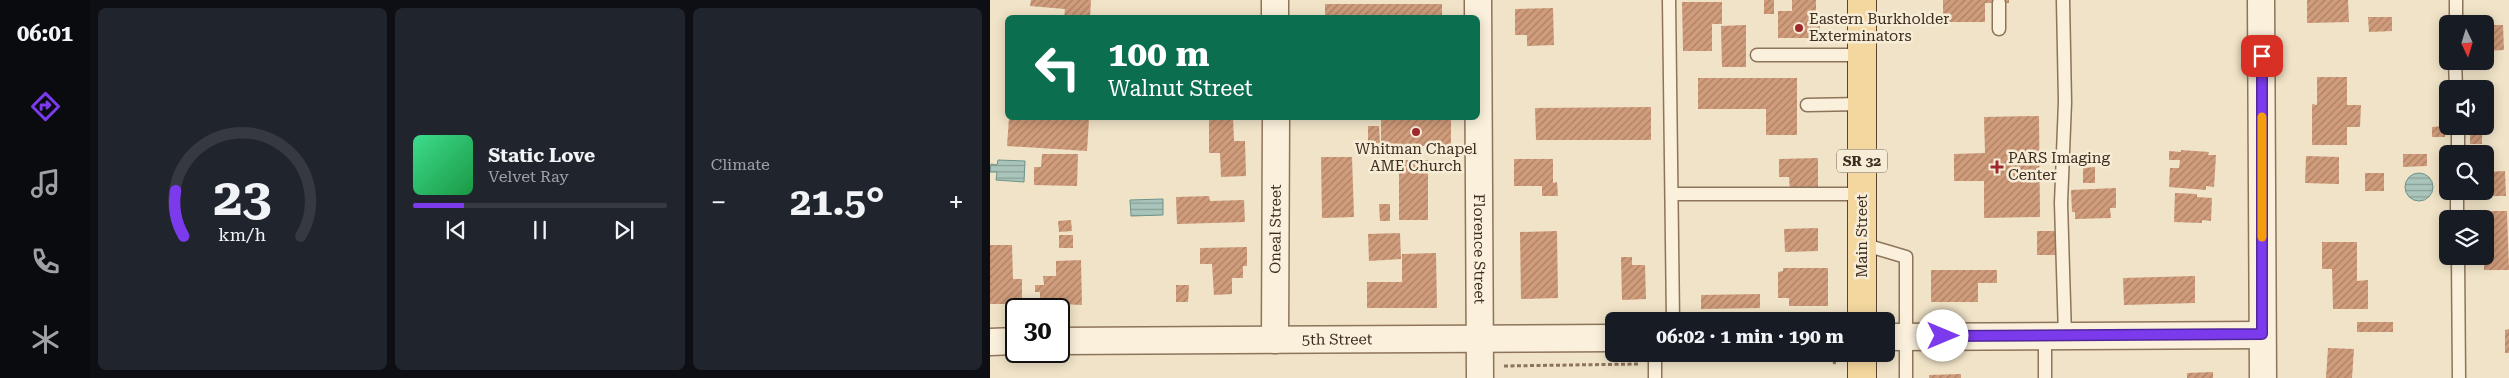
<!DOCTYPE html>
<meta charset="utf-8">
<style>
body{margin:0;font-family:"Roboto Serif",serif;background:#20242c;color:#f1f3f6;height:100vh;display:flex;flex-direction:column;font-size:19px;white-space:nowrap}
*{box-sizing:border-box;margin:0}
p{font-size:16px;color:#9ea1a6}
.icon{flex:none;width:28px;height:28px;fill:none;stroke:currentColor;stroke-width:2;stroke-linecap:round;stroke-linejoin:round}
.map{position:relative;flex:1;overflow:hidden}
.side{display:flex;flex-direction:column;gap:8px;padding:8px;background:#0d0f14;width:900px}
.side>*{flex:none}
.banner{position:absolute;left:15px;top:15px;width:475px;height:105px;border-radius:8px;box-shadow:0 2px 12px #0003;background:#0b6e4f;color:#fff;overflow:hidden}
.needle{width:32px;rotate:176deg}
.buttons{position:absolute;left:1449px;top:15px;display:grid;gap:10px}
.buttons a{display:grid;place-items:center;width:55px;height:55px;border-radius:8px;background:#171b24;box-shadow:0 2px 12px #0003;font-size:25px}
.speed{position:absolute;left:15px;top:298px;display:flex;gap:10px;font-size:25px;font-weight:700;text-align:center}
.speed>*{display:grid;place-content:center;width:65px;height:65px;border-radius:50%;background:#171b24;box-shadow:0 2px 12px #0003;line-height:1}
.speed .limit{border:2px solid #111;border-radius:8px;background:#fff;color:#111}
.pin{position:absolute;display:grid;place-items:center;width:42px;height:42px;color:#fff;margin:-21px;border-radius:10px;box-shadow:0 2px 8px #0006}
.me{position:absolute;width:55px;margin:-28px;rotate:90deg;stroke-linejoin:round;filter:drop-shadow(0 0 4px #0008)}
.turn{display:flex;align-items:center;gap:18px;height:105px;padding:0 20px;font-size:22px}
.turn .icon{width:65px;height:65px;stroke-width:2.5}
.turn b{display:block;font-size:35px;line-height:42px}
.big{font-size:38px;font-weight:700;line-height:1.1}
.side .card{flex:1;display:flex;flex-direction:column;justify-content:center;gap:8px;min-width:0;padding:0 18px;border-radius:8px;background:#20242c}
.side .dial{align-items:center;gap:0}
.dial svg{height:130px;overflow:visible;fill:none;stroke:#363941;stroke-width:7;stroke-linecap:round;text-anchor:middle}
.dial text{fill:#f1f3f6;stroke:none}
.song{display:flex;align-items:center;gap:15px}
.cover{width:60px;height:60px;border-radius:8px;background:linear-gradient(135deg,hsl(150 70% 55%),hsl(140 70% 35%))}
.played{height:5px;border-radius:2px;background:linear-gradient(90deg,#7c3aed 20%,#363941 20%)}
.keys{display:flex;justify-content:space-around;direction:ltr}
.heat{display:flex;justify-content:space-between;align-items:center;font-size:28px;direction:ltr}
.side .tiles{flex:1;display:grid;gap:8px;grid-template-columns:repeat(3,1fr)}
.trip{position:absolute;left:615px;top:312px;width:290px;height:50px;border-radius:8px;background:#171b24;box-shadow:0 2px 12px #0003;font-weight:700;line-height:50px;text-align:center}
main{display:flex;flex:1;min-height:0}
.dock{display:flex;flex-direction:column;width:90px;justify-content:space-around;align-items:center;background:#090b0e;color:#9ea1a6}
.dock .icon{width:35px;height:35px}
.dock .on{color:#7c3aed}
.dock b{font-size:22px;color:#f1f3f6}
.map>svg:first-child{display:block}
.water{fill:url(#water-rules);stroke:#6e9389}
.building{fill:url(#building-hatch)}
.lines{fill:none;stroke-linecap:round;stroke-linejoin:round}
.service-casing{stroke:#8d745b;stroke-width:15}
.minor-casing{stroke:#8d745b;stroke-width:29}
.primary-casing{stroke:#5b432f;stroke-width:30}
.path{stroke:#8d745b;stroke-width:3;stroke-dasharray:4 2.5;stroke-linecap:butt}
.service{stroke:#faf0db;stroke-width:12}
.minor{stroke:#faf0db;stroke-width:26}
.primary{stroke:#f4d79e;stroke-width:28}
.route-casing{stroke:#51269a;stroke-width:12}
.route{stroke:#7c3aed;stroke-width:9}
.slow{stroke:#f59e0b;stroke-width:9}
.poi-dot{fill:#9f282c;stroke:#f7edd7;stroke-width:2}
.labels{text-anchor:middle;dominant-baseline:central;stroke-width:5;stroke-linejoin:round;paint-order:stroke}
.shield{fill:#f7edd7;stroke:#756756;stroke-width:1}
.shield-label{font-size:14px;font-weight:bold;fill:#3d2d1f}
.poi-label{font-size:15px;fill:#3d2d1f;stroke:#f7edd7;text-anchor:start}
.street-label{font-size:15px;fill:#3d2d1f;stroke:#f7edd7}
</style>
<main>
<nav class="dock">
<b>06:01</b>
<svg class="icon on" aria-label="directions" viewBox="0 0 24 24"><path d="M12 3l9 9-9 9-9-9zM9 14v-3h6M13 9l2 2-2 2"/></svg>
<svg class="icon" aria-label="music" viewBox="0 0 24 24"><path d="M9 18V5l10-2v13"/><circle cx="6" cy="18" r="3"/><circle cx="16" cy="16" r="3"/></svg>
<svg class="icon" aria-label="phone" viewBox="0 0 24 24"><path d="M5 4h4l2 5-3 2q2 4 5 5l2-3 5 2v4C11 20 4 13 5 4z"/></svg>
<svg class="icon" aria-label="climate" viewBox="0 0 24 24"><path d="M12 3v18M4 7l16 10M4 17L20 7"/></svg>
</nav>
<section class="side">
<div class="tiles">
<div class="card dial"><svg viewBox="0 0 100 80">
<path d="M14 69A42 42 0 1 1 86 69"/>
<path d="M14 69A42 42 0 0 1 9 41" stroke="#7c3aed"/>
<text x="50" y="56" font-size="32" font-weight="700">23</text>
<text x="50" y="72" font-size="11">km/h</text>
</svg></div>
<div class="card">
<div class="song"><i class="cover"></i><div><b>Static Love</b><p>Velvet Ray</p></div></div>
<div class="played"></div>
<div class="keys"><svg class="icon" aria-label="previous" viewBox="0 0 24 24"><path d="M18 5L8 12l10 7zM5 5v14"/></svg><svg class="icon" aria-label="pause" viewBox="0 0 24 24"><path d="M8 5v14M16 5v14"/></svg><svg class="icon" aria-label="next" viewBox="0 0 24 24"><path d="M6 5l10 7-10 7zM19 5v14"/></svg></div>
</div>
<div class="card"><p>Climate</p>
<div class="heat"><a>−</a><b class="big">21.5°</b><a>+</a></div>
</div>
</div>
</section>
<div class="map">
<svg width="1519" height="378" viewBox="0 0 1519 378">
<defs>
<pattern id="water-rules" width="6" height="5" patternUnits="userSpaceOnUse" patternTransform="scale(1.25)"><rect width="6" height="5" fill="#a8c4bb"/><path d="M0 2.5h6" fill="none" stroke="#8aa097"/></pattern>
<pattern id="building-hatch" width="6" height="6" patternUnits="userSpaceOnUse" patternTransform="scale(1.25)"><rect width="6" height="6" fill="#d09c7b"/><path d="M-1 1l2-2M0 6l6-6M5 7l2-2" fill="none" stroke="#aa8064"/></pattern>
</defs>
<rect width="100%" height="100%" fill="#f0e3c7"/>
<g class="water">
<polygon points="8,160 35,161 34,182 6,180 7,172 0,172 1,164 7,165"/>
<circle cx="1429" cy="187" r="14"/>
<polygon points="173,199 173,215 141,216 140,200"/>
</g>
<g class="building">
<polygon points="41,0 101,0 100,18 74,18 75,9 40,6"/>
<rect x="774" y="0" width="10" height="14"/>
<polygon points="802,0 826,0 826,19 830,19 830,38 788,38 788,11 802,11"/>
<polygon points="953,0 1019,0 1019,3 995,3 995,22 953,22"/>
<polygon points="1317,0 1358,0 1359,22 1317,23"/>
<polygon points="692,2 732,2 732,24 722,24 722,51 693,51"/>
<rect x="335" y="4" width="117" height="14"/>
<polygon points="563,8 564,45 537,46 537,35 525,35 525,9"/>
<polygon points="1378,17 1402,17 1402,31 1379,32"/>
<polygon points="756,25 756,67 732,67 731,26"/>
<polygon points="1495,25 1513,25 1514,50 1495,51"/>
<polygon points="1327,77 1357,77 1357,105 1371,105 1370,127 1357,127 1357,145 1322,145 1322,104 1327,105"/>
<polygon points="708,78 807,78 807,135 776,135 776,109 708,109"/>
<polygon points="661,107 661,140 546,140 545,108"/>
<polygon points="1495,110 1502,110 1501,131 1480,131 1480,126 1495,126"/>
<polygon points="1049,116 1050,217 994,218 994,181 964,181 964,154 995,153 994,117"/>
<polygon points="19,118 99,119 97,151 17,146"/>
<polygon points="219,118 243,118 244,141 255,141 256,176 231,177 230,153 219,153"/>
<rect x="391" y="118" width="70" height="28"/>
<polygon points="378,126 389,126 390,143 378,144"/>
<polygon points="1455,126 1455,137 1442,137 1442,127"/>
<rect x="1480" y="135" width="12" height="9"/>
<polygon points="1191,150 1219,152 1218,155 1226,155 1224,187 1216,186 1216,190 1179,187 1180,168 1189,168 1190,160 1179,160 1179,151 1191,152"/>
<polygon points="52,154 88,154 87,186 44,185 44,167 51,167"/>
<polygon points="1413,154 1437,154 1437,166 1413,167"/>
<polygon points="1316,156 1349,157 1349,184 1315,183"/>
<polygon points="331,157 362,157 364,217 332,218"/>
<polygon points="828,158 828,190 800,191 799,177 789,177 789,159"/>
<polygon points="524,159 563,159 563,183 567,182 568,196 552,196 552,186 524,186"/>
<rect x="409" y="160" width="29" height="60"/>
<polygon points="1105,167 1105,183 1093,183 1093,168"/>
<polygon points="1515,171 1516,196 1492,196 1492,191 1495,191 1495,172"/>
<rect x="1375" y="173" width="19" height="18"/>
<polygon points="1126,188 1126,208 1120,208 1121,218 1085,219 1085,212 1082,212 1081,190"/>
<polygon points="1185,193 1207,194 1207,197 1222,198 1221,221 1212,220 1212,223 1184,222"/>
<polygon points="219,196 220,201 254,200 255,222 187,224 186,197"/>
<polygon points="389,204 400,204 400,221 390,221"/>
<polygon points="1494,211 1517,211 1519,270 1494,270"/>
<polygon points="81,220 82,231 69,232 68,221"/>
<polygon points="828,228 828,251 795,252 794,229"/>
<polygon points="567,231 568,298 531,299 530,232"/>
<polygon points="1047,231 1066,231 1067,255 1047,255"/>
<polygon points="410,233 411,259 379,261 378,234"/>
<rect x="69" y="235" width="14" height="13"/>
<polygon points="1332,242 1367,242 1367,281 1378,280 1378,309 1343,309 1342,269 1332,269"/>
<polygon points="0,245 22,245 23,279 32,279 32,304 0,304"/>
<polygon points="257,247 257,266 253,266 253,278 242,278 242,294 224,295 222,264 210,264 210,248"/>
<polygon points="446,253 447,308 377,308 377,282 412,282 412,254"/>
<polygon points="631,257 642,257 642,265 655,265 656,299 632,300"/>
<polygon points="91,260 92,305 50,303 50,292 45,292 45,285 54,285 53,276 66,276 66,261"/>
<polygon points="793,268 838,268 838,306 799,306 799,298 788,298 788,272 793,271"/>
<polygon points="941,270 1007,270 1007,283 988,283 988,302 941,302"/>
<polygon points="1205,276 1205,303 1134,305 1133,278"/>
<polygon points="186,285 199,285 198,302 186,302"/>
<polygon points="770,294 770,308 711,309 711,295"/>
<rect x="1367" y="322" width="36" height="10"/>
<polygon points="1519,329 1519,353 1515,353 1515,330"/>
<polygon points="1338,348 1364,349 1362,378 1336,378"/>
<polygon points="1223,372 1223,378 1197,378 1197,373"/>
<polygon points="971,374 971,378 939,378 939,375"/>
</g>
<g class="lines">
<defs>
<g id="service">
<polyline points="679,0 683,321"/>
<polyline points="1073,0 1075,102 1071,203 1075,336"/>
<polyline points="1009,3 1009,29"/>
<polyline points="1466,24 1466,0"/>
<polyline points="767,55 872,55"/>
<polyline points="1465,61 1466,89"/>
<polyline points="817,105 872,104"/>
<polyline points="1468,126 1468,154"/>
<polyline points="682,194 872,194"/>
<polyline points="1467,219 1467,191"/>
<polyline points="872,244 916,257 916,378"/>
<polyline points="1468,256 1469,378"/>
<polyline points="1055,336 1055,378"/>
<polyline points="665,354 665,378"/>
</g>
<g id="minor">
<polyline points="285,0 285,18"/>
<path id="s1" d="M488,0L490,378"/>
<polyline points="1271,0 1273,378"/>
<polyline points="896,337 1272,335"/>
<path id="s2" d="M285,340L286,118"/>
<path id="s3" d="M69,341L624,338"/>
<polyline points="0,342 26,341"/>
</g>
<g id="primary">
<polyline points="872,0 872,321"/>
<polyline points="872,378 872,354"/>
</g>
</defs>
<use href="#service" class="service-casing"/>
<use href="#minor" class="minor-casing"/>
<use href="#primary" class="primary-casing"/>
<g class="path">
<polyline points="844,364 846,358"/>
<polyline points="514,366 648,364"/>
</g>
<use href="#service" class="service"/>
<use href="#minor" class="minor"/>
<use href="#primary" class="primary"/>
</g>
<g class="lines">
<defs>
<polyline id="route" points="953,336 1272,334 1272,56"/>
</defs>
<use href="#route" class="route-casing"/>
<use href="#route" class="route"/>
<polyline class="slow" points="1272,117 1272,237"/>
</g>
<g class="poi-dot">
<circle cx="809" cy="28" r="5"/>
<circle cx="426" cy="132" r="5"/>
<path d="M1004.5 159.5h5v5h5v5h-5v5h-5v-5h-5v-5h5z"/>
</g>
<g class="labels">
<rect class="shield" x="847" y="149.5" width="50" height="23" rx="4"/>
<g class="shield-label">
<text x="872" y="161">SR 32</text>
</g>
<g class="poi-label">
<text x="819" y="19">Eastern Burkholder<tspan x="819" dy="17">Exterminators</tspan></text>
<text x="426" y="149" text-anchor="middle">Whitman Chapel<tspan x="426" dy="17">AME Church</tspan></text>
<text x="1018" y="158">PARS Imaging<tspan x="1018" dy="17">Center</tspan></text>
</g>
<g class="street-label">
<text stroke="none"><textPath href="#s2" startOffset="111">Oneal Street</textPath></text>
<text transform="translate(872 236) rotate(-90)">Main Street</text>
<text stroke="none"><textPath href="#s1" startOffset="249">Florence Street</textPath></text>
<text stroke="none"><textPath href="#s3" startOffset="278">5th Street</textPath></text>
</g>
</g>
</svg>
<div class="buttons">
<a><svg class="needle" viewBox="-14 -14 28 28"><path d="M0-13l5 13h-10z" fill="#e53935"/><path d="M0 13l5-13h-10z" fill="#9ea1a6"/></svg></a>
<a><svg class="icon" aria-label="sound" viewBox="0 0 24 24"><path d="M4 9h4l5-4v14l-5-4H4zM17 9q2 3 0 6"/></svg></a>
<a><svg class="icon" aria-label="search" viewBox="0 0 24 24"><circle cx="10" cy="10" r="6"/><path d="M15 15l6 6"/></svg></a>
<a><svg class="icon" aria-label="layers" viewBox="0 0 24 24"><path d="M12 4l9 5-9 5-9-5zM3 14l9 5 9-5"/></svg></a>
</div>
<div class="speed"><div class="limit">30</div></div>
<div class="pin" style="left:1272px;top:56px;background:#d93025"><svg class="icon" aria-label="arrive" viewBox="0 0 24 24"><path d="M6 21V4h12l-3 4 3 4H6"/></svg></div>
<svg class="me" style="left:953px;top:336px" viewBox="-20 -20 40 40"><circle r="19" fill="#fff"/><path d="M0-13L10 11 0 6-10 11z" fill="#7c3aed"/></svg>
<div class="trip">06:02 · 1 min · 190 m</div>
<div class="banner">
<div class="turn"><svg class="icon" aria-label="left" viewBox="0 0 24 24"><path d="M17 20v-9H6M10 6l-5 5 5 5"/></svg><div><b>100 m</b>Walnut Street</div></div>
</div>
</div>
</main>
